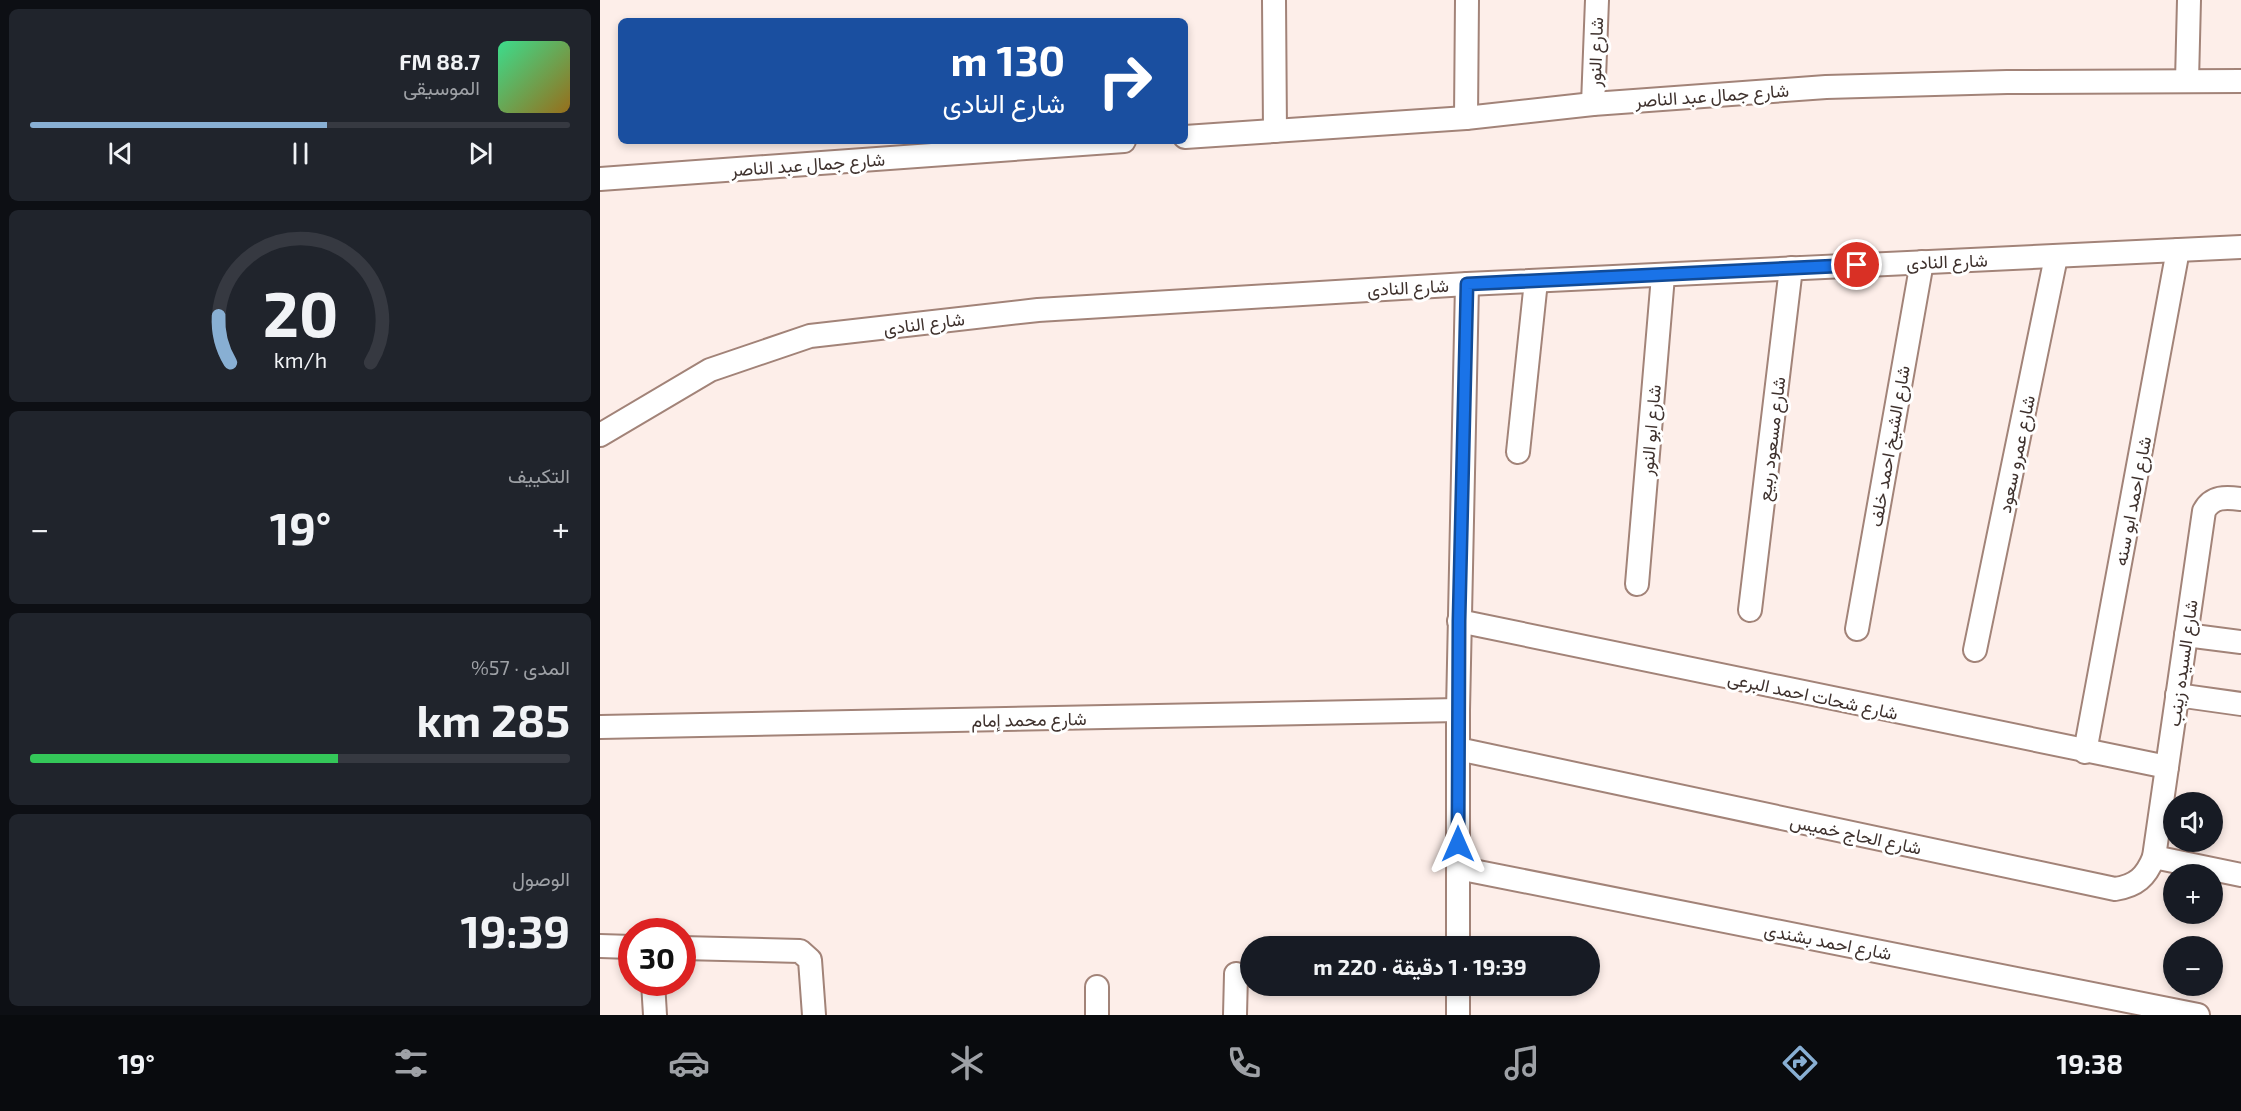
<!DOCTYPE html>
<html lang="ar">
<meta charset="utf-8">
<style>
body{margin:0;font-family:"Exo 2",Vazirmatn,sans-serif;background:#20242c;color:#f1f3f6;direction:rtl;height:100vh;display:flex;flex-direction:column;font-size:22px;white-space:nowrap}
*{box-sizing:border-box;margin:0}
p{font-size:20px;color:#9ea1a6}
.icon{flex:none;width:33px;height:33px;fill:none;stroke:currentColor;stroke-width:2;stroke-linecap:round;stroke-linejoin:round}
.map{position:relative;flex:1;overflow:hidden;direction:ltr}
.details{display:flex;flex-direction:column;gap:9px;padding:9px;background:#0d0f14;width:600px}
.details>*{flex:none}
.guide{position:absolute;left:18px;top:18px;width:570px;height:126px;border-radius:9px;box-shadow:0 3px 9px #0003;direction:rtl;background:#1a4fa0;color:#fff;overflow:hidden}
.controls{position:absolute;left:1563px;top:792px;display:grid;gap:12px}
.controls a{display:grid;place-items:center;width:60px;height:60px;border-radius:50%;background:#171b24;box-shadow:0 3px 9px #0003;font-size:30px}
.speed{position:absolute;left:18px;top:918px;display:flex;gap:12px;font-size:30px;font-weight:700;text-align:center}
.speed>*{display:grid;place-content:center;width:78px;height:78px;border-radius:50%;background:#171b24;box-shadow:0 3px 9px #0003;line-height:1}
.speed .limit{border:9px solid #d22;background:#fff;color:#111}
.pin{position:absolute;display:grid;place-items:center;width:51px;height:51px;color:#fff;margin:-26px;border:3px solid #fff;border-radius:50%;box-shadow:0 2px 6px #0007}
.me{position:absolute;width:66px;margin:-33px;rotate:0deg;stroke-linejoin:round;filter:drop-shadow(0 0 4px #0008)}
.turn{display:flex;align-items:center;gap:21px;height:126px;padding:0 24px;font-size:27px}
.turn .icon{width:78px;height:78px;stroke-width:2.5}
.turn b{display:block;font-size:42px;line-height:51px}
.big{font-size:45px;font-weight:700;line-height:1.1}
.details .widget{flex:1;display:flex;flex-direction:column;justify-content:center;gap:9px;min-width:0;padding:0 21px;border-radius:9px;background:#20242c}
.details .dial{align-items:center;gap:0}
.dial svg{height:156px;overflow:visible;fill:none;stroke:#363941;stroke-width:7;stroke-linecap:round;text-anchor:middle}
.dial text{fill:#f1f3f6;stroke:none}
.song{display:flex;align-items:center;gap:18px}
.cover{width:72px;height:72px;border-radius:9px;background:linear-gradient(135deg,hsl(150 70% 55%),hsl(40 70% 35%))}
.played{height:6px;border-radius:3px;background:linear-gradient(90deg,#88afd3 55%,#363941 55%)}
.keys{display:flex;justify-content:space-around;direction:ltr}
.heat{display:flex;justify-content:space-between;align-items:center;font-size:33px;direction:ltr}
.charge{height:9px;border-radius:4px;background:linear-gradient(90deg,#34c759 57%,#363941 0)}
.trip{position:absolute;left:640px;top:936px;width:360px;height:60px;border-radius:30px;background:#171b24;box-shadow:0 3px 9px #0003;font-weight:700;line-height:60px;text-align:center;direction:rtl}
.tab-bar{display:flex;height:96px;justify-content:space-around;align-items:center;background:#090b0e;color:#9ea1a6}
.tab-bar .icon{width:42px;height:42px}
.tab-bar .current{color:#88afd3}
.tab-bar b{font-size:27px;color:#f1f3f6}
main{display:flex;flex:1;min-height:0}
.map>svg:first-child{display:block}
.lines{fill:none;stroke-linecap:round;stroke-linejoin:round}
.street-casing{stroke:#a28378;stroke-width:26}
.street{stroke:#fff;stroke-width:22}
.route-casing{stroke:#114b97;stroke-width:15}
.route{stroke:#1a73e8;stroke-width:10}
.labels{text-anchor:middle;dominant-baseline:central;stroke-width:6;stroke-linejoin:round;paint-order:stroke}
.street-label{font-size:18px;fill:#3e312d;stroke:#fff}
</style>
<main>
<div class="map">
<svg width="1641" height="1015" viewBox="0 0 1641 1015">
<rect width="100%" height="100%" fill="#fdeee9"/>
<g class="lines">
<defs>
<g id="street">
<polyline points="674,0 675,131"/>
<polyline points="1587,81 1589,0"/>
<polyline points="993,104 997,0"/>
<polyline points="866,118 867,0"/>
<polyline points="585,137 866,118 993,104 1226,87 1407,82 1641,81"/>
<polyline points="0,179 524,141"/>
<polyline points="0,435 110,370 210,336 438,310 867,284 1641,247"/>
<polyline points="918,452 936,281"/>
<polyline points="1037,584 1063,276"/>
<polyline points="1150,610 1191,268"/>
<polyline points="859,621 1567,767"/>
<polyline points="1257,629 1322,262"/>
<polyline points="1586,635 1641,642"/>
<polyline points="1375,650 1456,257"/>
<polyline points="1577,695 1641,704"/>
<polyline points="0,727 858,710"/>
<path d="M858,749L1515,889C1536,886 1546,877 1554,857L1604,511C1612,496 1626,497 1641,499"/>
<polyline points="1485,752 1578,250"/>
<polyline points="1554,857 1641,875"/>
<polyline points="858,868 1598,1015"/>
<polyline points="0,946 32,947"/>
<polyline points="858,946 858,710 867,284"/>
<polyline points="82,948 200,951 210,960 214,1015"/>
<polyline points="53,982 55,1015"/>
<polyline points="858,986 858,1015"/>
<polyline points="497,1015 497,987"/>
<polyline points="635,1015 636,974"/>
</g>
</defs>
<use href="#street" class="street-casing"/>
<use href="#street" class="street"/>
</g>
<g class="lines">
<defs>
<polyline id="route" points="858,844 859,621 867,284 1257,265"/>
</defs>
<use href="#route" class="route-casing"/>
<use href="#route" class="route"/>
</g>
<g class="labels">
<g class="street-label">
<text transform="translate(995 52) rotate(-88)">شارع النور</text>
<text transform="translate(1112 95) rotate(-4)">شارع جمال عبد الناصر</text>
<text transform="translate(208 164) rotate(-4)">شارع جمال عبد الناصر</text>
<text transform="translate(1347 261) rotate(-2)">شارع النادى</text>
<text transform="translate(808 287) rotate(-3)">شارع النادى</text>
<text transform="translate(324 323) rotate(-7)">شارع النادى</text>
<text transform="translate(1050 430) rotate(-85)">شارع ابو النور</text>
<text transform="translate(1171 439) rotate(-83)">شارع مسعود ربيع</text>
<text transform="translate(1289 446) rotate(-80)">شارع الشيخ احمد خلف</text>
<text transform="translate(1416 454) rotate(-78)">شارع عمرو سعود</text>
<text transform="translate(1532 501) rotate(-79)">شارع احمد ابو سنه</text>
<text transform="translate(1582 663) rotate(-82)">شارع السيده زينب</text>
<text transform="translate(1213 695) rotate(12)">شارع شحات احمد البرعى</text>
<text transform="translate(429 719) rotate(-1)">شارع محمد إمام</text>
<text transform="translate(1256 834) rotate(12)">شارع الحاج خميس</text>
<text transform="translate(1228 941) rotate(11)">شارع احمد بشندى</text>
</g>
</g>
</svg>
<div class="controls">
<a><svg class="icon" aria-label="sound" viewBox="0 0 24 24"><path d="M4 9h4l5-4v14l-5-4H4zM17 9q2 3 0 6"/></svg></a>
<a>+</a>
<a>−</a>
</div>
<div class="speed"><div class="limit">30</div></div>
<div class="pin" style="left:1257px;top:265px;background:#d93025"><svg class="icon" aria-label="arrive" viewBox="0 0 24 24"><path d="M6 21V4h12l-3 4 3 4H6"/></svg></div>
<svg class="me" style="left:858px;top:844px" viewBox="-20 -20 40 40"><path d="M0-17L14 15 0 8-14 15z" fill="#1a73e8" stroke="#fff" stroke-width="4"/></svg>
<div class="trip">19:39 · 1 دقيقة · 220 m</div>
<div class="guide">
<div class="turn"><svg class="icon" aria-label="right" viewBox="0 0 24 24"><path d="M7 20v-9h11M14 6l5 5-5 5"/></svg><div><b>130 m</b>شارع النادى</div></div>
</div>
</div>
<section class="details">
<div class="widget">
<div class="song"><i class="cover"></i><div><b>88.7 FM</b><p>الموسيقى</p></div></div>
<div class="played"></div>
<div class="keys"><svg class="icon" aria-label="previous" viewBox="0 0 24 24"><path d="M18 5L8 12l10 7zM5 5v14"/></svg><svg class="icon" aria-label="pause" viewBox="0 0 24 24"><path d="M8 5v14M16 5v14"/></svg><svg class="icon" aria-label="next" viewBox="0 0 24 24"><path d="M6 5l10 7-10 7zM19 5v14"/></svg></div>
</div>
<div class="widget dial"><svg viewBox="0 0 100 80">
<path d="M14 69A42 42 0 1 1 86 69"/>
<path d="M14 69A42 42 0 0 1 8 45" stroke="#88afd3"/>
<text x="50" y="56" font-size="32" font-weight="700">20</text>
<text x="50" y="72" font-size="11">km/h</text>
</svg></div>
<div class="widget"><p>التكييف</p>
<div class="heat"><a>−</a><b class="big">19°</b><a>+</a></div>
</div>
<div class="widget"><p>المدى · 57%</p><b class="big">285 km</b><div class="charge"></div></div>
<div class="widget"><p>الوصول</p><b class="big">19:39</b></div>
</section>
</main>
<nav class="tab-bar">
<b>19:38</b>
<svg class="icon current" aria-label="directions" viewBox="0 0 24 24"><path d="M12 3l9 9-9 9-9-9zM9 14v-3h6M13 9l2 2-2 2"/></svg>
<svg class="icon" aria-label="music" viewBox="0 0 24 24"><path d="M9 18V5l10-2v13"/><circle cx="6" cy="18" r="3"/><circle cx="16" cy="16" r="3"/></svg>
<svg class="icon" aria-label="phone" viewBox="0 0 24 24"><path d="M5 4h4l2 5-3 2q2 4 5 5l2-3 5 2v4C11 20 4 13 5 4z"/></svg>
<svg class="icon" aria-label="climate" viewBox="0 0 24 24"><path d="M12 3v18M4 7l16 10M4 17L20 7"/></svg>
<svg class="icon" aria-label="car" viewBox="0 0 24 24"><path d="M5 17H2v-5l4-1 3-4h7l3 4 3 1v5h-3M9 17h6M6 11h13"/><circle cx="7" cy="17" r="2"/><circle cx="17" cy="17" r="2"/></svg>
<svg class="icon" aria-label="filters" viewBox="0 0 24 24"><path d="M4 7h16M4 17h16"/><circle cx="9" cy="7" r="2"/><circle cx="15" cy="17" r="2"/></svg>
<b>19°</b>
</nav>
